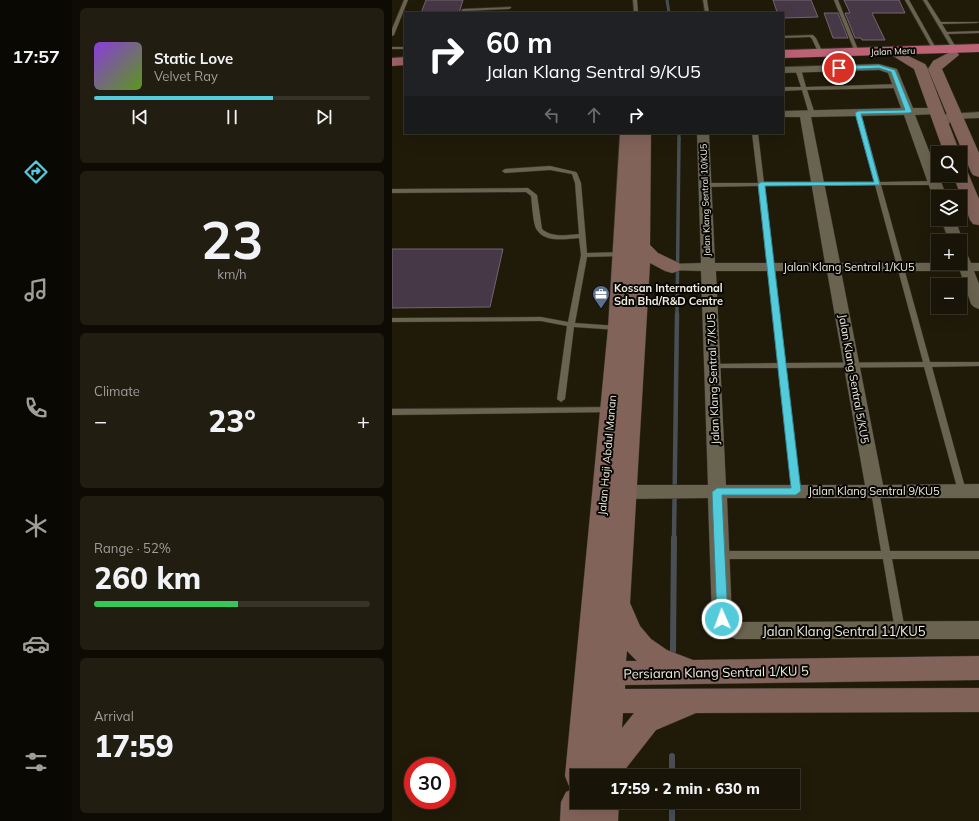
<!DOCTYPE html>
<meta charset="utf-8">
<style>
body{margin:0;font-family:Mulish,sans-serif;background:#211d11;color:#f1f3f6;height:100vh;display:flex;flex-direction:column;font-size:15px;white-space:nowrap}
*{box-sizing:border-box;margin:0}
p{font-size:13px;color:#9f9e9b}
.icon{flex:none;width:22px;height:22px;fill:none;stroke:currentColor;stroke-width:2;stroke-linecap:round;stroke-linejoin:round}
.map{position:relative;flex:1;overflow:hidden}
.panel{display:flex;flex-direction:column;gap:8px;padding:8px;background:#0d0b04;width:320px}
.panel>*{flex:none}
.banner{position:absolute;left:12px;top:12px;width:380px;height:122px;border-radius:0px;box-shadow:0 4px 16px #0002,0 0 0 1px #363328;background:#202124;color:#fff;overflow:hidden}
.tools{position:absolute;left:539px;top:146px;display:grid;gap:8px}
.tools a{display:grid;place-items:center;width:36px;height:36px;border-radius:0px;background:#181407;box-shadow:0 4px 16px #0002,0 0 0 1px #363328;font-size:20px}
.speed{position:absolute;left:12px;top:757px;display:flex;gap:8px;font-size:20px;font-weight:700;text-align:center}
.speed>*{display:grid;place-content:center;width:52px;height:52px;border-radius:50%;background:#181407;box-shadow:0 4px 16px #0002,0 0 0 1px #363328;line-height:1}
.speed .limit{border:6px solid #d22;background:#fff;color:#111}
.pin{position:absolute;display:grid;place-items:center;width:34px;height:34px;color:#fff;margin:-17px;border:2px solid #fff;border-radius:50%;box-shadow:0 1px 4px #0007}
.me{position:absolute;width:44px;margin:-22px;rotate:358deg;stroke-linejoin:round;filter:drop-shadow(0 0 3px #0008)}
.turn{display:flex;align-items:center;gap:14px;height:84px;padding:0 16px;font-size:18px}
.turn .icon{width:52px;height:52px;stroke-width:2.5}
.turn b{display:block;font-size:28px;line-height:34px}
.lanes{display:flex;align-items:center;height:38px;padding:0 16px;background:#0003;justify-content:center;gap:20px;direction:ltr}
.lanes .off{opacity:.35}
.big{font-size:30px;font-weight:800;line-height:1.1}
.panel .card{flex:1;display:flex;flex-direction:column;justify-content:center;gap:6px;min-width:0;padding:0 14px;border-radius:6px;background:#211d11}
.panel .dial{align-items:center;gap:0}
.dial b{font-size:52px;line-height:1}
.song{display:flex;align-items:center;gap:12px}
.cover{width:48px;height:48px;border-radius:6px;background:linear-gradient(135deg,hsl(270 70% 55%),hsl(90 70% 35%))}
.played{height:4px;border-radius:2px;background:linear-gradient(90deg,#53cbda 65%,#363328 65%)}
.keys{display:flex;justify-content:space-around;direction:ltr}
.heat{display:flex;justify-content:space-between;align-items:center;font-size:22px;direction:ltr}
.charge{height:6px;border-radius:3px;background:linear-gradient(90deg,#34c759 52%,#363328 0)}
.trip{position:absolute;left:178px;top:769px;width:230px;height:40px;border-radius:0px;background:#181407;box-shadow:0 4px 16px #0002,0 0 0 1px #363328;font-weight:800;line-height:40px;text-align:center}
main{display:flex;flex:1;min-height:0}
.menu{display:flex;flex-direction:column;width:72px;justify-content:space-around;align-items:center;background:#0a0803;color:#9f9e9b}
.menu .icon{width:28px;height:28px}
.menu .active{color:#53cbda}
.menu b{font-size:18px;color:#f1f3f6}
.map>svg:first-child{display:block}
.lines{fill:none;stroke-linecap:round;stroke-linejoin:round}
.stream-far3{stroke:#485055;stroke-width:3}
.stream-far2{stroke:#485055;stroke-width:3.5}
.stream-far1{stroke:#485055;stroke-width:4.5}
.stream{stroke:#485055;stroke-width:6}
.building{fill:#463846;stroke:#746473}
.lane-casing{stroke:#38332d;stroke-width:1}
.street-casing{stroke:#38332d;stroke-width:1}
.secondary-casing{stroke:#38332d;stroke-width:1}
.primary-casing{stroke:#38332d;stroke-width:1}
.highway-casing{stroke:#38332d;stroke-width:1}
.lane{fill:#69634f;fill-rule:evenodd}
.street{fill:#69634f;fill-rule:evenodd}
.secondary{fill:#82635a;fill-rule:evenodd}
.primary{fill:#9b6266;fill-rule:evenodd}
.highway{fill:#bc6275;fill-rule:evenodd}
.route{fill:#53cbda;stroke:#36848e}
.labels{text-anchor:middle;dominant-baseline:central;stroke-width:4;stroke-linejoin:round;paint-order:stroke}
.far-street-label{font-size:9px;fill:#efece0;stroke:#070602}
.street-label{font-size:11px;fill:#efece0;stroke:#070602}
.poi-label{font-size:11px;font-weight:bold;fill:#efece0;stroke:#070602;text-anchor:start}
.near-street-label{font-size:13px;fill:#efece0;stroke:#070602}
</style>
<main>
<nav class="menu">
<b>17:57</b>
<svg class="icon active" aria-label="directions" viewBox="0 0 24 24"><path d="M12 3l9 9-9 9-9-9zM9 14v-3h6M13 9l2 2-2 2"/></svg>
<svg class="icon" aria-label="music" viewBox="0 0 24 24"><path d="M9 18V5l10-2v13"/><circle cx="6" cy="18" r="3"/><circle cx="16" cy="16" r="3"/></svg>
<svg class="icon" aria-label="phone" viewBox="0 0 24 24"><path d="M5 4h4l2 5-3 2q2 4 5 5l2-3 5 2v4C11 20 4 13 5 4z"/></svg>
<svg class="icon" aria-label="climate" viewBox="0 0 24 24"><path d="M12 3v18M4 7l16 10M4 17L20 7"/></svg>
<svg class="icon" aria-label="car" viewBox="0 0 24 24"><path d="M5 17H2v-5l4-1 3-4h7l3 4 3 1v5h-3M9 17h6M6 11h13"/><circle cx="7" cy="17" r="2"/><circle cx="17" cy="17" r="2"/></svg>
<svg class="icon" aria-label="filters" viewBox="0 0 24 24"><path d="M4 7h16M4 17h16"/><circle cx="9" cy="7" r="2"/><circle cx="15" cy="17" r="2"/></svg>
</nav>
<section class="panel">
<div class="card">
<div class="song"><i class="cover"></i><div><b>Static Love</b><p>Velvet Ray</p></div></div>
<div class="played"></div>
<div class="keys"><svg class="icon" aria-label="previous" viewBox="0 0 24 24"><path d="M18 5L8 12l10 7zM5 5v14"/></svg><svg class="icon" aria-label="pause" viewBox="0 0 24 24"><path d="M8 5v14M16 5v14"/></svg><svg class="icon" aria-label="next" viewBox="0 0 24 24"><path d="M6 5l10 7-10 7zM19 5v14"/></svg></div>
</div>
<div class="card dial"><b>23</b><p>km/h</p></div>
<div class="card"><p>Climate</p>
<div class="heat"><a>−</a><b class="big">23°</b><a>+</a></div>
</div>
<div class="card"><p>Range · 52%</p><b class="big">260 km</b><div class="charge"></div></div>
<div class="card"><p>Arrival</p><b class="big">17:59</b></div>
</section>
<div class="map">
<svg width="587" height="821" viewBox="0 0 587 821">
<rect width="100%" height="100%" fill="#201a09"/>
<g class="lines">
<g class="stream-far3">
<polyline points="275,0 277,13"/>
<polyline points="287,139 287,133"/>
</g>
<polyline class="stream-far2" points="285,315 287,138"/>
<polyline class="stream-far1" points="282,539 285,314"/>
<g class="stream">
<polyline points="281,651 282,538"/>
<polyline points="280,756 280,776"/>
<polyline points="280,802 280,821"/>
</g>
</g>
<g class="building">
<polygon points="34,0 71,0 67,13 29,13"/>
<polygon points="381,0 419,0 426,17 391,18 391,13 385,12"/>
<polygon points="452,0 507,0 513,13 480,13 493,40 470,40 469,38 463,38 453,13 458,13"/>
<polygon points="432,13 446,13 456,38 441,38"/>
<polygon points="0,249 111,249 98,307 0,308"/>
</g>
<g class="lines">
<defs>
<g id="lane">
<polygon points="12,0 16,0 2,35 0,36 0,29"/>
<polygon points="241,0 245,0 246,13 242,13"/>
<polygon points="311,0 315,0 317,13 313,13"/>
<polygon points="442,0 446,0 467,52 467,53 463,52"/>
<polygon points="513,0 517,0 545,50 545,51 541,50"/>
<polygon points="531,0 535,0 549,22 587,22 585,23 550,24 555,32 587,31 587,33 556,34 565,49 561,50"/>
<polygon points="119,7 119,8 117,9 71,11 69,10 71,9"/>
<polygon points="421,35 424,38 431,53 431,54 427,54 420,39 418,37 391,38 391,36"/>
<rect x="0" y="47" width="13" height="2"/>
<polygon points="406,67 409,69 414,87 507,84 510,86 507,88 415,90 423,114 420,116 417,114 410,90 391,91 391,87 409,87 403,69"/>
<path d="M466,111L469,113L488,182L543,181L546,183L543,185H489L538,362H587V366L540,367L574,491L573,493H567L566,491L532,367L394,368L408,491L407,493H401L400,491L386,368H320L316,366L320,364L386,363L366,186L313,187L310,185L313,183H366L360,133H366L372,183L482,182L463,113ZM483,185L531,362L393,363L372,186Z"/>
<path d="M158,166L184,172L185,173L189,183L195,253L230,252L233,254L230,256L195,257L183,323L226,326L230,328L226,330L182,327L173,399L169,402L165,399L175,326L149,321L0,322V318L149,317L176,322L189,255L187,238C175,239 153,243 145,230C141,225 140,203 139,196L134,192L0,193V189L136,188L145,195L150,229C160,238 175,235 187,234L183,183L180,174L158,170L113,173L110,171L113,169Z"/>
<polygon points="218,407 222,410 221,412 0,415 0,409"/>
<polygon points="483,488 486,489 487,491 498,551 587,551 587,559 500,559 513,630 511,633 508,634 505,633 503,630 491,559 328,559 325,557 323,555 325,553 328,551 489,551 479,491 480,489"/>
</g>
<g id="street">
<path d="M487,64L505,69L521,108H544L550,111L544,114L523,115L555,197H546V200L541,197L512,115L419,117L448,263H568V248L573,249L579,263H587V271H582L587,284V309L582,307L579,304L568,271H449L491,485L587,484V498H335L340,618L347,622L587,621V639H344L327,632L320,619L316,498L234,499L227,497L225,492L227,487L234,485H316L309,271L275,270L273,267L275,264L309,263L305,133H317L323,263H433L408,117H391V111L509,108L496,73L487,70L391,73V67ZM324,271H435L473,485H334Z"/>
<polygon points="587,112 587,118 561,119 554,127 550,129 544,125 554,114"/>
<polygon points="549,219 563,219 571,241 569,244 568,241 557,241"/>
</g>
<g id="secondary">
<polygon points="560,51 565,52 567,55 550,69 587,153 587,177 581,175 579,172 536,69 541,61"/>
<polygon points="508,52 533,64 535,67 568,153 552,153 522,69 501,56 503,53"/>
<path d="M228,133H259L258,245L266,253L287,263L289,267L287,271L280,273L273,271L258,263L238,603L248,626L259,639L275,650L301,660L587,656V680L233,685V689L587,688V712L304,713L264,730L228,776H185V802H227L226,821H168L169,802L174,792L183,788L177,786L173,776L216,328ZM235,651L245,661H234ZM231,713H242L230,728Z"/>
<polygon points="568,168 574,170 576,173 587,199 587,225 581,224 578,220 561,175 568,175"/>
</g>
<polygon id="primary" points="13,57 13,65 0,66 0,58"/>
<polygon id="highway" points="587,44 587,52 391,58 391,50"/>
</defs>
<use href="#lane" class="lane-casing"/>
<use href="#street" class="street-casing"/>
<use href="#secondary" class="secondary-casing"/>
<use href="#primary" class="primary-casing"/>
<use href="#highway" class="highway-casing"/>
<use href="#lane" class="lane"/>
<use href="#street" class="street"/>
<use href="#secondary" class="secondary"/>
<use href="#primary" class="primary"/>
<use href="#highway" class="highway"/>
</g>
<polygon class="route" points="487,65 503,70 520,112 517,113 469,114 488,185 373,186 409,491 404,495 330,495 336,619 334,622 326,622 325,619 320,492 325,488 399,488 366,184 369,182 482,182 463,113 466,111 513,110 499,72 487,68 447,70 444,68 447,66"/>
<defs>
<symbol id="office-pin" viewBox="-11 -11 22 30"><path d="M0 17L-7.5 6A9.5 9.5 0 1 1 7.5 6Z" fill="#5c6f8a" stroke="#070602"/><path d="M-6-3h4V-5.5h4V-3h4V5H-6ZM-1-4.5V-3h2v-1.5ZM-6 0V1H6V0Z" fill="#fff"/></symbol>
</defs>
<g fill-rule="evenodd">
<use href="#office-pin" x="199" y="284" width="20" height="27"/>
</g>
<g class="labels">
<g class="far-street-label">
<text transform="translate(501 51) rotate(-2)">Jalan Meru</text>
<text transform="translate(313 200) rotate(-92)">Jalan Klang Sentral 10/KU5</text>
</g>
<g class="street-label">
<text x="457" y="267">Jalan Klang Sentral 1/KU5</text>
<text transform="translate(321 379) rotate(-92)">Jalan Klang Sentral 7/KU5</text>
<text transform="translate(462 379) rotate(80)">Jalan Klang Sentral 5/KU5</text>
<text transform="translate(215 455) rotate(-85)">Jalan Haji Abdul Manan</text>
<text x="482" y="491">Jalan Klang Sentral 9/KU5</text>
</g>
<g class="poi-label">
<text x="222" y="288">Kossan International<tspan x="222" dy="13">Sdn Bhd/R&amp;D Centre</tspan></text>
</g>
<g class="near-street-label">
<text x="452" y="631">Jalan Klang Sentral 11/KU5</text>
<text transform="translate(324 672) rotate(-1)">Persiaran Klang Sentral 1/KU 5</text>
</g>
</g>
</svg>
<div class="tools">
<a><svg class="icon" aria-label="search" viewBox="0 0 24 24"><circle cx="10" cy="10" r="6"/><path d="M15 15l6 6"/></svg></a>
<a><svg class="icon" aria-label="layers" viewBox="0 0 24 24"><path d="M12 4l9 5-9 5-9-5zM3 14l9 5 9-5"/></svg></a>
<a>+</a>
<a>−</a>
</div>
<div class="speed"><div class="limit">30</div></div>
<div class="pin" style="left:447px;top:68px;background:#d93025"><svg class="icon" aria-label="arrive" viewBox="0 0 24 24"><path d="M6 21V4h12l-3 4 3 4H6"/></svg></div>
<svg class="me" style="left:330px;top:619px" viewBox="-20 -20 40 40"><circle r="17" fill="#53cbda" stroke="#fff" stroke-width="3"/><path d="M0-11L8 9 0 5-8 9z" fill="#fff"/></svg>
<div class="trip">17:59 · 2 min · 630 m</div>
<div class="banner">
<div class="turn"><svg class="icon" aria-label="right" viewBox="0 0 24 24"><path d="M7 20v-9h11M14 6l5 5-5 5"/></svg><div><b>60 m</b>Jalan Klang Sentral 9/KU5</div></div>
<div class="lanes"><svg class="icon off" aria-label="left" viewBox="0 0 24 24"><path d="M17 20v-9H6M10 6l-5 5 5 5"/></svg><svg class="icon off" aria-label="ahead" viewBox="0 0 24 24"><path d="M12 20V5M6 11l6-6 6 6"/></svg><svg class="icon" aria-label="right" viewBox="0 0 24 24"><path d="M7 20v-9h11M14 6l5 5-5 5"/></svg></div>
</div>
</div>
</main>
